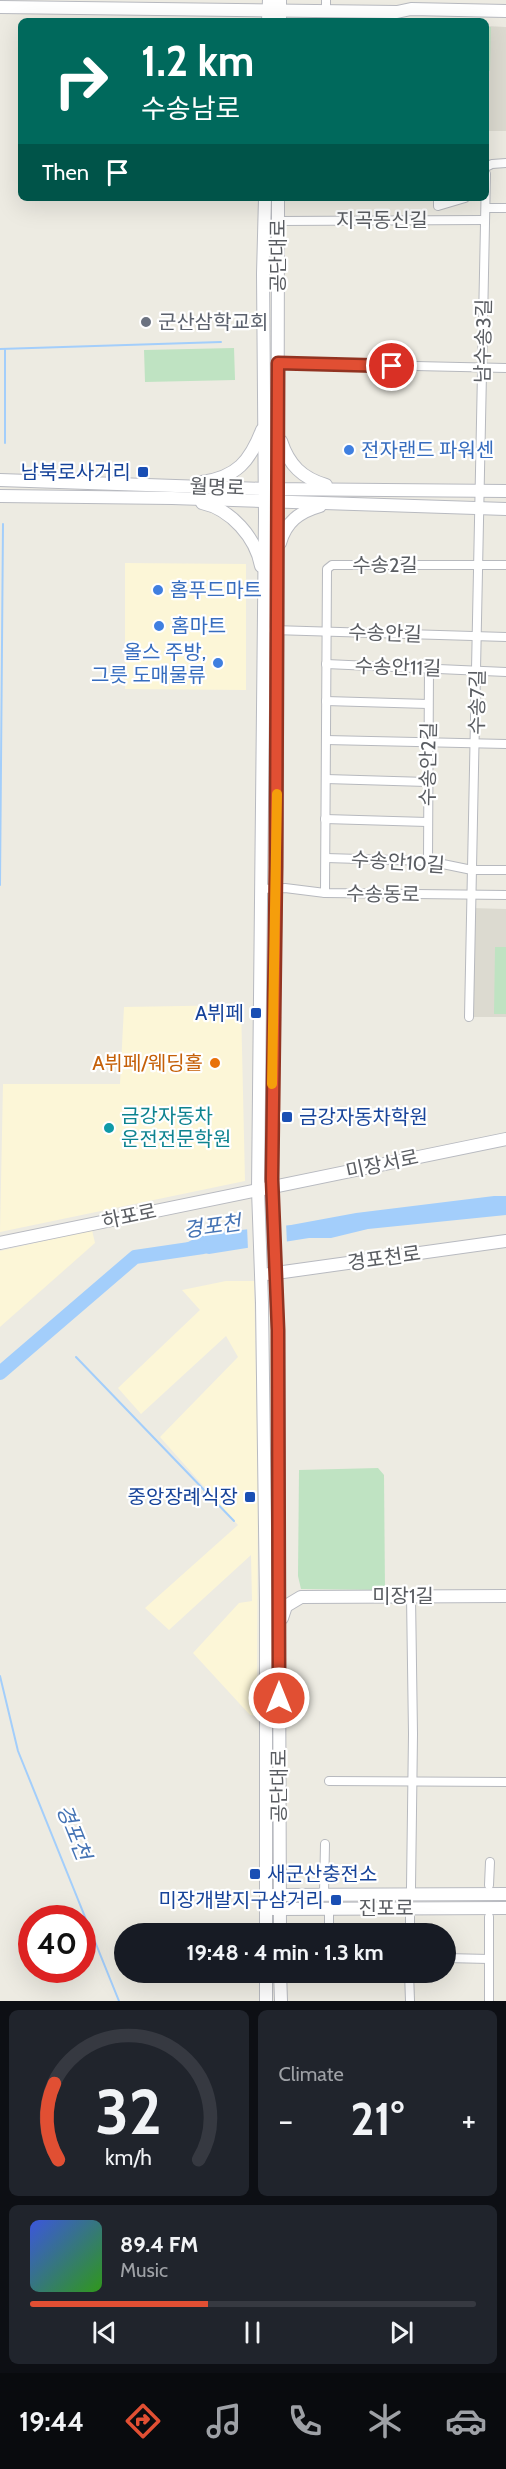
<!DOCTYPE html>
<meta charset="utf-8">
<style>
body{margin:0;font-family:Cabin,"Noto Sans KR",sans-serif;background:#20242c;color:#f1f3f6;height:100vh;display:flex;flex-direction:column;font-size:22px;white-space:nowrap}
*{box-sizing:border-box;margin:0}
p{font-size:20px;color:#9ea1a6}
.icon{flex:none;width:33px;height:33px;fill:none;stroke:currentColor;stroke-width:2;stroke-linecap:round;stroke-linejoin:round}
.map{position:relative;height:2001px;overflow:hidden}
.sheet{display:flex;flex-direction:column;gap:9px;padding:9px;background:#0d0f14;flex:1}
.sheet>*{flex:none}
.guide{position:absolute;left:18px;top:18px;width:471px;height:183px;border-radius:9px;box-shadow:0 6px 24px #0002;background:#00695c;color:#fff;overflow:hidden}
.speed{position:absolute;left:18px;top:1905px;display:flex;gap:12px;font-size:30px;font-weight:700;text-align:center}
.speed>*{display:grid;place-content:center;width:78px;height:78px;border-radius:50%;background:#171b24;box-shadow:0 6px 24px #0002;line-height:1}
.speed .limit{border:9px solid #d22;background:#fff;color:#111}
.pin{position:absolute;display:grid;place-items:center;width:51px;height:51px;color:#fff;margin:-26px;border:3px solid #fff;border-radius:50%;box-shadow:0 2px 6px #0007}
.me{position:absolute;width:66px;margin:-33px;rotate:0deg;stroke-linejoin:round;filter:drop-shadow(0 0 4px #0008)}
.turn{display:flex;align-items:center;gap:21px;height:126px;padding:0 24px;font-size:27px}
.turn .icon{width:78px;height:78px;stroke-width:2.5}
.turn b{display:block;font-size:42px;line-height:51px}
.then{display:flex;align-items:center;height:57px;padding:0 24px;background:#0003;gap:12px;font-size:22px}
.big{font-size:45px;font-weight:700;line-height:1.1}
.sheet .tile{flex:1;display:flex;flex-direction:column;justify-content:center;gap:9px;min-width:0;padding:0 21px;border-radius:9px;background:#20242c}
.sheet .dial{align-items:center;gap:0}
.dial svg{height:156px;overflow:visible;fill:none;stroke:#363941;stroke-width:7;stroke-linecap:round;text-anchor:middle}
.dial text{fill:#f1f3f6;stroke:none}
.song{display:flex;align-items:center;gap:18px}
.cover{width:72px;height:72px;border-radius:9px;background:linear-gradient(135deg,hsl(230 70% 55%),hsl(110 70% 35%))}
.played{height:6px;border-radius:3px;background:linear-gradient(90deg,#e14f33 40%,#363941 40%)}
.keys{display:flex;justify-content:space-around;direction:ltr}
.heat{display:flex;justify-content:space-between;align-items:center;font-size:33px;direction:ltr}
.sheet .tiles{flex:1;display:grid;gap:9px;grid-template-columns:1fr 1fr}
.tile:last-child{grid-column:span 2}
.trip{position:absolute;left:114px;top:1923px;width:342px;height:60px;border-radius:30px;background:#171b24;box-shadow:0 6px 24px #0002;font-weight:700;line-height:60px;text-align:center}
.tabs{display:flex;height:96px;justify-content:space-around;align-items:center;background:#090b0e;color:#9ea1a6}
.tabs .icon{width:42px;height:42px}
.tabs .on{color:#e14f33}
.tabs b{font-size:27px;color:#f1f3f6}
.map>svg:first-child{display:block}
.commercial{fill:#fcf6d7}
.education{fill:#dcdad0}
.green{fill:#bfe3c2}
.water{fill:#a3cefb}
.pier{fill:#edebe2}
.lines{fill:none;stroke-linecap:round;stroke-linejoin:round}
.stream{stroke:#a3cefb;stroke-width:2}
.river{stroke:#a3cefb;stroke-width:14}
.street-casing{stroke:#b7b9be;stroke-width:10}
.secondary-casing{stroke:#b8bac0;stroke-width:14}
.street{stroke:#fff;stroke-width:8}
.secondary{stroke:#fff;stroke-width:12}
.route-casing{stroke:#923321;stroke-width:15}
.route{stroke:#e14f33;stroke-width:10}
.slow{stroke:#f59e0b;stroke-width:10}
.worship-dot{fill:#6b7280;stroke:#fff;stroke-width:2}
.shop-dot{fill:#3f7fe0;stroke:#fff;stroke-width:2}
.transit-dot{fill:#1a4fb4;stroke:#fff;stroke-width:2}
.food-dot{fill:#e8710a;stroke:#fff;stroke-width:2}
.culture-dot{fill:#0f9aa8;stroke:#fff;stroke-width:2}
.labels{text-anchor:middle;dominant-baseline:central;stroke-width:4.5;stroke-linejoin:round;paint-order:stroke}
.street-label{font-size:20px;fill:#5a5d62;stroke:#fff}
.worship-label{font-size:20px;fill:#5b616d;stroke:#fff;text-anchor:start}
.shop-label{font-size:20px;fill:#366cbe;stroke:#fff;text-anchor:start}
.transit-label{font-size:20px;fill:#164399;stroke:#fff;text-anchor:end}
.food-label{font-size:20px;fill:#c56008;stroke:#fff;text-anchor:end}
.culture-label{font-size:20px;fill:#0d838f;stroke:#fff;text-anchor:start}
.water-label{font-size:21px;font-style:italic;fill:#4473b4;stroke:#fff}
</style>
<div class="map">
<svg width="506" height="2001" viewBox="0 0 506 2001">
<rect width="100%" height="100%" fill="#edebe2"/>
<g class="commercial">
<polygon points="125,563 246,564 246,690 125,689"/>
<polygon points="241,1005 245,1181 0,1232 3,1084 120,1084 124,1007"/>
<polygon points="92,1230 95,1243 0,1327 0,1251"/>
<polygon points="226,1281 254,1281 258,1473 257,1716 250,1715 193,1653 239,1603 252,1601 251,1555 169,1630 145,1608 238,1525 160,1437 238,1357 226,1336 141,1414 118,1388 200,1310 182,1290"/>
</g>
<g class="education">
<polygon points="486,26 506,27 506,131 486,131"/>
<polygon points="471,908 506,909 506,1017 469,1017"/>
</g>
<g class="green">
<polygon points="486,27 491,27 490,71 486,71"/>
<polygon points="234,348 235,380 145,382 144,350"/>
<polygon points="495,947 506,947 506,1014 494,1014"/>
<polygon points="378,1468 384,1475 385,1590 301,1589 298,1576 299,1470"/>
</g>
<polygon class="water" points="494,1196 506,1196 506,1215 368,1229 331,1238 309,1238 209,1254 176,1248 198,1237 220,1232 291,1225 356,1213"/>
<polygon class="pier" points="286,1222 287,1245 248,1250 247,1226"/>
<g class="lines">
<g class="stream">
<polyline points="0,349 221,342"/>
<polyline points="5,443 5,350"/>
<polyline points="0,885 3,524"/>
<polyline points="76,1357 234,1521"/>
<polyline points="0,1676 18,1751 119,2001"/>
</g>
<polyline class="river" points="0,1373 135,1257 203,1247"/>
<defs>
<g id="street">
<polyline points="326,10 326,0"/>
<polyline points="486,167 492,164 506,163"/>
<polyline points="438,198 438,206 465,198"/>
<polyline points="486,208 506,208"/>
<polyline points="278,221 485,220"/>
<polyline points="278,363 506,368"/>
<polyline points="273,630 506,637"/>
<polyline points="326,664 506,672"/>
<polyline points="326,701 428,704"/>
<polyline points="326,740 506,744"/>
<polyline points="326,779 427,782"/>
<polyline points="325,819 427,822"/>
<polyline points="326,858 428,861 472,870 506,870"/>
<polyline points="428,861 429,667"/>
<polyline points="261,889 285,888 325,893 506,895"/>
<polyline points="325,893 327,569 332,565 506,565"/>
<polyline points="469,1017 486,174"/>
<polyline points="329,1781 506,1782"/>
<polyline points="489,1885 490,1862"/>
<polyline points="411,1888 413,1734 411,1596"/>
<polyline points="324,1894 325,1844"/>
<polyline points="329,1908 329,1934"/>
<polyline points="410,1934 410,1912"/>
<polyline points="446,1958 489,1959"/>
<polyline points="409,1972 410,2001"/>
<polyline points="489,2001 489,1917"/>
</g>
<g id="secondary">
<polyline points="0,7 397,12 411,9 506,11"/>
<polyline points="268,21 269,0"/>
<polyline points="280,21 280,0"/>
<polyline points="265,198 263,274 265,516 258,1190 262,1303 266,1602 266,1934"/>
<polyline points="278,198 277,821 271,1179 278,1330 280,1934"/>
<path d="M281,441C289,465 302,478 326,485"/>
<polyline points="0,480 265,489 506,491"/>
<path d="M202,482C237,477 250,461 262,430"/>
<polyline points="0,496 172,498 506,509"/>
<path d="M202,503C231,509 256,538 261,566"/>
<path d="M280,543C286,522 299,512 320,506"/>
<polyline points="0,1243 506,1139"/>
<polyline points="269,1274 506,1241"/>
<polyline points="282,1618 286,1606 301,1597 506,1596"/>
<polyline points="273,1895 506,1894"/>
<polyline points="273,1909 506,1908"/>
<polyline points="266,1972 266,2001"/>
<polyline points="280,1972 281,2001"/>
</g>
</defs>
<use href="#street" class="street-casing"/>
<use href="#secondary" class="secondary-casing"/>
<use href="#street" class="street"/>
<use href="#secondary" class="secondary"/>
</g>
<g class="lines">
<defs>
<polyline id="route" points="279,1698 278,1330 272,1179 276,866 278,363 392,366"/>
</defs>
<use href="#route" class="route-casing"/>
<use href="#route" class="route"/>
<polyline class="slow" points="272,1084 277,794"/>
</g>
<circle class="worship-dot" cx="146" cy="322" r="6"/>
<g class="shop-dot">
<circle cx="349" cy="450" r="6"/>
<circle cx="158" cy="590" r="6"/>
<circle cx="159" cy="626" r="6"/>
<circle cx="218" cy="663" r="6"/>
</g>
<g class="transit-dot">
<rect x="137" y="466" width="12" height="12" rx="3"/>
<rect x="250" y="1007" width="12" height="12" rx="3"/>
<rect x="281" y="1111" width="12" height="12" rx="3"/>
<rect x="244" y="1491" width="12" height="12" rx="3"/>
<rect x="249" y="1868" width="12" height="12" rx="3"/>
<rect x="330" y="1894" width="12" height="12" rx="3"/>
</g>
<circle class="food-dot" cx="215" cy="1063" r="6"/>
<circle class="culture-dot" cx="109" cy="1128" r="6"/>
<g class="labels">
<g class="street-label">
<text x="382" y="220">지곡동신길</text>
<text transform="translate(278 256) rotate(-90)">공단대로</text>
<text transform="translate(483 341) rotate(-89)">남수송3길</text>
<text transform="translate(217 487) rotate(2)">월명로</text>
<text x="385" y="565">수송2길</text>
<text transform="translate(385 633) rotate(2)">수송안길</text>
<text transform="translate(398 667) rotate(2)">수송안11길</text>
<text transform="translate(477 702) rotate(-89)">수송7길</text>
<text transform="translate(428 764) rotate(-89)">수송안2길</text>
<text transform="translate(398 862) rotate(4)">수송안10길</text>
<text transform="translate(383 894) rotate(1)">수송동로</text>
<text transform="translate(382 1164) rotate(-12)">미장서로</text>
<text transform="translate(129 1216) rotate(-12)">하포로</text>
<text transform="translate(384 1258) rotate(-8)">경포천로</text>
<text x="403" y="1596">미장1길</text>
<text transform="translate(279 1786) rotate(-90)">공단대로</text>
<text x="386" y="1908">진포로</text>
</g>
<g class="worship-label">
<text x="158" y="322">군산삼학교회</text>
</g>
<g class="shop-label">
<text x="361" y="450">전자랜드 파워센</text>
<text x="170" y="590">홈푸드마트</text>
<text x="171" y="626">홈마트</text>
<text x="206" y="652" text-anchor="end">올스 주방,<tspan x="206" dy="23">그릇 도매물류</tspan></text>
</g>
<g class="transit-label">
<text x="131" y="472">남북로사거리</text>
<text x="244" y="1013">A뷔페</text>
<text x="299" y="1117" text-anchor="start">금강자동차학원</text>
<text x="238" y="1497">중앙장례식장</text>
<text x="267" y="1874" text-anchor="start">새군산충전소</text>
<text x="324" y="1900">미장개발지구삼거리</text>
</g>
<g class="food-label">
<text x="203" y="1063">A뷔페/웨딩홀</text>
</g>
<g class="culture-label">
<text x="121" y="1116">금강자동차<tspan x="121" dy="23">운전전문학원</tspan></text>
</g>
<g class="water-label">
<text transform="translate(212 1226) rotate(-8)">경포천</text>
<text transform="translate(74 1832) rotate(68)">경포천</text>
</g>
</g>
</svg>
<div class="speed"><div class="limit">40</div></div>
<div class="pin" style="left:392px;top:366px;background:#d93025"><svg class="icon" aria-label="arrive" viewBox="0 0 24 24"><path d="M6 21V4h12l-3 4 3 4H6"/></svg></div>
<svg class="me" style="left:279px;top:1698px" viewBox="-20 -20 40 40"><circle r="17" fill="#e14f33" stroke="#fff" stroke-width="3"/><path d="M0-11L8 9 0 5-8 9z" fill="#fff"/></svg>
<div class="trip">19:48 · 4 min · 1.3 km</div>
<div class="guide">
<div class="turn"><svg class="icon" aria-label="right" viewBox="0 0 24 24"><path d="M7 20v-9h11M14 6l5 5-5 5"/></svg><div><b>1.2 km</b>수송남로</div></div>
<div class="then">Then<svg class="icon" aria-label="arrive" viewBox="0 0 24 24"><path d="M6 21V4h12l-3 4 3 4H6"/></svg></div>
</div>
</div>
<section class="sheet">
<div class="tiles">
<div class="tile dial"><svg viewBox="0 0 100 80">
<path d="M14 69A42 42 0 1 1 86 69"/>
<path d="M14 69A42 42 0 0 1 12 30" stroke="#e14f33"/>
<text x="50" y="56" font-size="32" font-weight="700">32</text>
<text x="50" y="72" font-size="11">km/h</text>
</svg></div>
<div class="tile"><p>Climate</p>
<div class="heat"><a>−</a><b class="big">21°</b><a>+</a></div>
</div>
<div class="tile">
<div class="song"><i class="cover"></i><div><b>89.4 FM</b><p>Music</p></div></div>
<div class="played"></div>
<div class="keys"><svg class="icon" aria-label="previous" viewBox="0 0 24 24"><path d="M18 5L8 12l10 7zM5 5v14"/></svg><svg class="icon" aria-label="pause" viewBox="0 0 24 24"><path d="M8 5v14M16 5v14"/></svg><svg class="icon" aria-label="next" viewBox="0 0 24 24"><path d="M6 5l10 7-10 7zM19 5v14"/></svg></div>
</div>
</div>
</section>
<nav class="tabs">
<b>19:44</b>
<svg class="icon on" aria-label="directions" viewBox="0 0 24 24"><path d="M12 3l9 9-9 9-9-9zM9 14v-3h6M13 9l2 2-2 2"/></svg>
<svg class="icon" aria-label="music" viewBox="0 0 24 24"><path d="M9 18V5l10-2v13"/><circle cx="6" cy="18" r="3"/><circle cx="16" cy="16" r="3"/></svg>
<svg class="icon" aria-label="phone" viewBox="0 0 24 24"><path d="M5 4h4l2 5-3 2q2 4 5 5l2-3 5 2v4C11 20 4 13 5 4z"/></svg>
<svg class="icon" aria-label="climate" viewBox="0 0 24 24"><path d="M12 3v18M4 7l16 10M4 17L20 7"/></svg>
<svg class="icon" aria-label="car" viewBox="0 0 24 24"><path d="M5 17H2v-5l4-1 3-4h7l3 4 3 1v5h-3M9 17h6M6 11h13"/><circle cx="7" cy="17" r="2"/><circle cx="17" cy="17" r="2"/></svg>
</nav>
